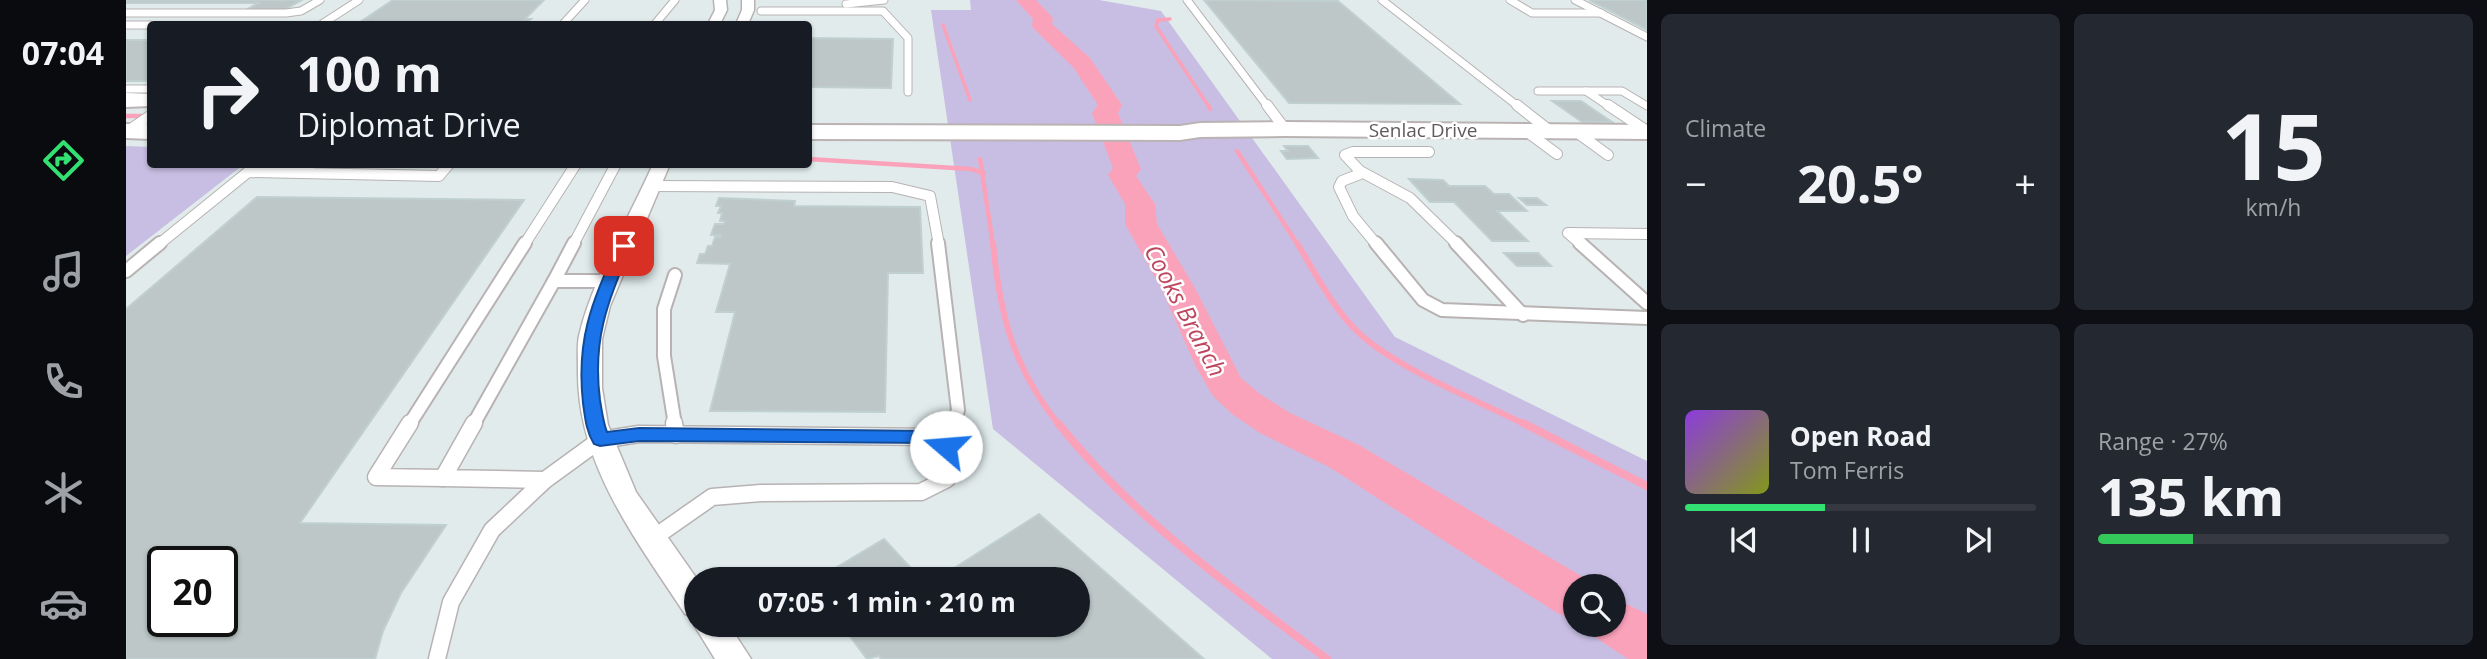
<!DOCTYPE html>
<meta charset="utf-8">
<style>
body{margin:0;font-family:"Open Sans",sans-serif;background:#242831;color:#f1f3f6;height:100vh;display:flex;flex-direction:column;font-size:26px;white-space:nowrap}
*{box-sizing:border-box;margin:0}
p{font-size:23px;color:#9ea1a6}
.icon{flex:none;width:38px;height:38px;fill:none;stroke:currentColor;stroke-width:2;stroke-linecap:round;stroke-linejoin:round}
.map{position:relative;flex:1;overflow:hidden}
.details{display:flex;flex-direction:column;gap:14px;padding:14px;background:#0d0f14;width:840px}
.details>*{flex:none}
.banner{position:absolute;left:21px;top:21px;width:665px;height:147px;border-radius:7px;box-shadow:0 2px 5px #0004;background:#171b24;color:#f1f3f6;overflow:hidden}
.fabs{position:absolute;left:1437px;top:574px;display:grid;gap:14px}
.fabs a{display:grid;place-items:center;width:63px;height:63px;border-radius:50%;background:#171b24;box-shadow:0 2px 5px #0004;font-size:35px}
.speed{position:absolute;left:21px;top:546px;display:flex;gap:14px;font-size:35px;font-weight:700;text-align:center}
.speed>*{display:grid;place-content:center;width:91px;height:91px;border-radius:50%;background:#171b24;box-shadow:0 2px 5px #0004;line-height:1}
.speed .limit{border:4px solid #111;border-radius:10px;background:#fff;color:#111}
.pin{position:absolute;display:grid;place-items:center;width:60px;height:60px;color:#fff;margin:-30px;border-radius:14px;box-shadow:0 4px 10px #0006}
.me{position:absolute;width:77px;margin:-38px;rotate:288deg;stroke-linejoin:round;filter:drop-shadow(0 0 5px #0008)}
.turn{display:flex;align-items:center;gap:24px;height:147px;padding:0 35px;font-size:32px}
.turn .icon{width:91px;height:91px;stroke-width:2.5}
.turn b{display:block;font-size:49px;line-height:60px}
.big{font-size:52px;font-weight:700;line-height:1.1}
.details .widget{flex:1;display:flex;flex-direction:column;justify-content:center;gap:10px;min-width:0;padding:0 24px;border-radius:10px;background:#242831}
.details .dial{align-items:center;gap:0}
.dial b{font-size:91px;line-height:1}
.song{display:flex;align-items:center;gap:21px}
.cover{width:84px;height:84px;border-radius:10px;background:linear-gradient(135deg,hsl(270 70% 55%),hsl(70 70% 35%))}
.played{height:7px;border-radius:4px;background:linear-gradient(90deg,#32e171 40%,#363941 40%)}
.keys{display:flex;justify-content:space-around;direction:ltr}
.heat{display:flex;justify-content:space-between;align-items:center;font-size:38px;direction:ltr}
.charge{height:10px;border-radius:5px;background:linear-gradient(90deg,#34c759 27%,#363941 0)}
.details .tiles{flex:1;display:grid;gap:14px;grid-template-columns:repeat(2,1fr)}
.trip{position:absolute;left:558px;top:567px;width:406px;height:70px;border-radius:35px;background:#171b24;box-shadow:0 2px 5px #0004;font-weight:700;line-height:70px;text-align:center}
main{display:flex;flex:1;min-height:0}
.menu{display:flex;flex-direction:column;width:126px;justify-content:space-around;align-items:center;background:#090b0e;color:#9ea1a6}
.menu .icon{width:49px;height:49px}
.menu .current{color:#32e171}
.menu b{font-size:32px;color:#f1f3f6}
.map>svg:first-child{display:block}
.green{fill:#c8bee3;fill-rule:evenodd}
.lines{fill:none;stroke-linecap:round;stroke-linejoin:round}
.stream-far3{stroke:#fba2bb;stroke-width:3.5}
.stream-far2{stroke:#fba2bb;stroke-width:4.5}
.stream-far1{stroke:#fba2bb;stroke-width:6}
.stream{stroke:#fba2bb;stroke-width:8}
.river{fill:#fba2bb;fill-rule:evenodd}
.building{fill:#bdc7c7;stroke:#c0d0d0;stroke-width:2;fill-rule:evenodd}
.lane-far3-casing{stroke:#b8b2b2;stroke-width:9}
.lane-far2-casing{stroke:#b8b2b2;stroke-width:12}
.lane-far1-casing{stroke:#b8b2b2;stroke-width:16}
.lane-casing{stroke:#b8b2b2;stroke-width:19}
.street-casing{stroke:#b8b2b2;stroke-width:3}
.secondary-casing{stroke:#bbb3b3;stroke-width:4}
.lane-far3{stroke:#fff;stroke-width:7}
.lane-far2{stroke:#fff;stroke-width:10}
.lane-far1{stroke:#fff;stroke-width:12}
.lane{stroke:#fff;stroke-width:16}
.street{fill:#fff;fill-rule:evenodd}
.secondary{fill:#fff;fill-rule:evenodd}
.route{fill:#1a73e8;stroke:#114b97;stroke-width:2}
.labels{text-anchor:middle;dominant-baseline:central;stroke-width:5;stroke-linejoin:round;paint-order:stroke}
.far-street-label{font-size:19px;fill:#615a5b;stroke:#fff}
.water-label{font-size:24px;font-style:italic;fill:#bd465e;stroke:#fff}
</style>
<main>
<nav class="menu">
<b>07:04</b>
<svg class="icon current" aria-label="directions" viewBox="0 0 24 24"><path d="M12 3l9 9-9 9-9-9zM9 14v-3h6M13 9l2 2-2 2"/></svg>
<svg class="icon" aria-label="music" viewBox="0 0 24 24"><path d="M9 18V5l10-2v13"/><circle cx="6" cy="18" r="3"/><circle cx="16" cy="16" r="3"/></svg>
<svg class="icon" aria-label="phone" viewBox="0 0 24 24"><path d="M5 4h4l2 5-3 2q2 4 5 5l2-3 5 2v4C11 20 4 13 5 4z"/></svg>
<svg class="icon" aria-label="climate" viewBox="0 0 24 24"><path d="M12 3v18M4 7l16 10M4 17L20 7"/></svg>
<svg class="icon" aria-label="car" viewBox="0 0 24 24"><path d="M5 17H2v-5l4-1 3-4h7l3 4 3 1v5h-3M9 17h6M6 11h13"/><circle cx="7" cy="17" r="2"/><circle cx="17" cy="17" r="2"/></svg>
</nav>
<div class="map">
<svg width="1521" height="659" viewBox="0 0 1521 659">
<rect width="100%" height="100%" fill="#e1ebec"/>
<g class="green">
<path d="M844,0H973L1035,11L1269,337L1521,461V659H1146L867,429L805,10H845ZM1449,586H1488V625H1449Z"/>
<polygon points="0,146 24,147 24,164 117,165 0,256"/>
</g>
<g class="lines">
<g class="stream-far3">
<polyline points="1044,19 1032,20 1030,26 1083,107"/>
<polyline points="817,25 844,100"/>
</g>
<g class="stream-far2">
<polyline points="1082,105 1084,109"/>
<polyline points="0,116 16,116"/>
<polyline points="1111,151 1172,245"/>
<polyline points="682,159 845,169 858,173"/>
<polyline points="854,159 867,245"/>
</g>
<g class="stream-far1">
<path d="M867,243C874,316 887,367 933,425"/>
<path d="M1171,243C1190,274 1208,311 1235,335C1276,371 1351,400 1400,425"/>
</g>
<g class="stream">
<path d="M932,423C1007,518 1105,587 1201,659"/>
<polyline points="1397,423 1521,486"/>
</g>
<g class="river">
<polygon points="890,0 910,0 927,18 926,24 964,58 996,105 992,113 1015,169 1010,176 1029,204 1031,224 1069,288 1115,378 1134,394 1164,413 1233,445 1467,583 1469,586 1449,586 1449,620 1431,613 1203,467 1134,433 1106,414 1087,396 1070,367 1035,288 999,224 999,204 982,175 987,168 966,113 972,105 947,67 909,30 906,26 907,19"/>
<polygon points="1488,598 1521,614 1521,659 1502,659 1469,637 1464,625 1488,625"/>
</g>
</g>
<g class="building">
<polygon points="0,0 176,0 158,10 120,10 132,3 0,3"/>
<polygon points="267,0 418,0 399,19 405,19 399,24 231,24"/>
<polygon points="1078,0 1212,1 1334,104 1163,103"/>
<polygon points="1463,0 1521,0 1521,30"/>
<polygon points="682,38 767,39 765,88 682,87"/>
<rect x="0" y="40" width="24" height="41"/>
<polygon points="1426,101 1455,101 1486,122 1456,122"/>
<polygon points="1158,146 1182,146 1192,158 1161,159 1155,151 1162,151"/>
<polygon points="1283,179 1317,180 1323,186 1359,186 1368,194 1383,194 1401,211 1371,211 1402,241 1366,241 1328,202 1304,202"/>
<path d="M131,197L398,200L174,523L320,525L275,593L257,631L249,659H0V309ZM37,562H96V621H37Z"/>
<polygon points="593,198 669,201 668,206 794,207 797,273 762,273 759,412 584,411 609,312 590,312 604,264 571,263 574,254 579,254 582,246 586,246 589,237 594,237 595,235 585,235 589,224 598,224 599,221 594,221 596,213 592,213 595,206 590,206"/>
<polygon points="1393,198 1411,198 1420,205 1401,205"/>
<polygon points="1378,253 1412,253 1425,266 1391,266"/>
<polygon points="913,514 1078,659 755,659 753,656 741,659 723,635 731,630 727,625 952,625 952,579 811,579"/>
<polygon points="758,539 795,579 691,579"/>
</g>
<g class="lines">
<defs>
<g id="lane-far3">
<polyline points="1061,0 1142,107"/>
<polyline points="1256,0 1393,107"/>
<polyline points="1384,0 1406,13 1475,13"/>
<polyline points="1449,0 1521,37"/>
<polyline points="720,4 758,0"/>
<polyline points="635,11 757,11 782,38 782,92"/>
<polyline points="0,13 160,13 175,11 194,0"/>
<polyline points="196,24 233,0"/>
<polyline points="437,24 459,0"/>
<polyline points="529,24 549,0"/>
<polyline points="0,25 24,25"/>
<polyline points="0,89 24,89"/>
<polyline points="1412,91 1496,91 1521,106"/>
<polyline points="1460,91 1484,107"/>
</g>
<g id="lane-far2">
<polyline points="1141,105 1159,129"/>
<polyline points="1391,105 1424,131"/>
<polyline points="1482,105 1521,131"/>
<polyline points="2,131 24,116"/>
<polyline points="1400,131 1431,154"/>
<polyline points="1449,131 1482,155"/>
<polyline points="1303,152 1227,152 1219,155 1234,171 1284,198 1332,245"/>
<polyline points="175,173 313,176 323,164"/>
<polyline points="1234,174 1216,181 1213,187 1227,216 1251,245"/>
<polyline points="525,186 766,187 804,196 813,245"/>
<polyline points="32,245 122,172 175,173 185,164"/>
<polyline points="398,245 450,164"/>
<polyline points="447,245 490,164"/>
<polyline points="1456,245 1442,233 1521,234"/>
</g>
<g id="lane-far1">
<polyline points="448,243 428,281 483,281"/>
<polyline points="812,243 832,410 827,425"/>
<polyline points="1250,243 1297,300 1316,310 1521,318"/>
<polyline points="1330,243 1397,315"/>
<polyline points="1454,243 1521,303"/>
<polyline points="0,271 34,243"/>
<polyline points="283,425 399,243"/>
<polyline points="347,425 428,281"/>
<polyline points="549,425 538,356 538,309 549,275"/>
</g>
<g id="lane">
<polyline points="284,423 250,477 317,478"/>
<polyline points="348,423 317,478 419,480"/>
<polyline points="548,423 550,435"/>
<polyline points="820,447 828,423"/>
<polyline points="311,659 325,602 366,530 419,480 474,440 513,434 810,437 829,456 821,479 795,492 635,493 586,497 526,539"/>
</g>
<g id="street">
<polygon points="588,0 600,0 601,10 594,24 582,24 589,10"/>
<polygon points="616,0 628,0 628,10 622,24 610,24 616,10"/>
<path d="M527,164H544L484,306L476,339V388L482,425L510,492L571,579L570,617L559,614C509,538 450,463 452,368C452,358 451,346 453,336C465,282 504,216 527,164Z"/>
<polygon points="570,619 570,625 603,625 625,659 589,659 568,625"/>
</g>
<g id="secondary">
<polygon points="0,93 24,94 24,106 0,107"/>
<polygon points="1159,122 1521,125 1521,139 1159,136 1074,137 1054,140 682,139 682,125 1054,126 1074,123"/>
<polygon points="0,124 24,125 24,139 0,138"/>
</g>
</defs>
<use href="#lane-far3" class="lane-far3-casing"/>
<use href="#lane-far2" class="lane-far2-casing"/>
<use href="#lane-far1" class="lane-far1-casing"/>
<use href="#lane" class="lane-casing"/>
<use href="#street" class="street-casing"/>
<use href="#secondary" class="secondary-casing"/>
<use href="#lane-far3" class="lane-far3"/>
<use href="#lane-far2" class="lane-far2"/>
<use href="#lane-far1" class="lane-far1"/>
<use href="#lane" class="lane"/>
<use href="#street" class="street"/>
<use href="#secondary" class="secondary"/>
</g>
<path class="route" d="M498,242L505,246C482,302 466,338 474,400C476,411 477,422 481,432L513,428L810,431C818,433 825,439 829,447L826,452H813L805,443L513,441L474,446L468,444C460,431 459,417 457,403C450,338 466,303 491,246Z"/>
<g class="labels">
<g class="far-street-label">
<text x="1297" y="130">Senlac Drive</text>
</g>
<g class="water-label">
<text transform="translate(1060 310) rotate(62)">Cooks Branch</text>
</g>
</g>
</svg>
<div class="fabs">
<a><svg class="icon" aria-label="search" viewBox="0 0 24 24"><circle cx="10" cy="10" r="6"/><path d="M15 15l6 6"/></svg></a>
</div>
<div class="speed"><div class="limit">20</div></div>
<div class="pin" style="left:498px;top:246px;background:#d93025"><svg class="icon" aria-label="arrive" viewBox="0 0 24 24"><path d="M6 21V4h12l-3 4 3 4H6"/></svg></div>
<svg class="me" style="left:820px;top:447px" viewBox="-20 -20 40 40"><circle r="19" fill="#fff"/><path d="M0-13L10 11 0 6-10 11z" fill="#1a73e8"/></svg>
<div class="trip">07:05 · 1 min · 210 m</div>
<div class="banner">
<div class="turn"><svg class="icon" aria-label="right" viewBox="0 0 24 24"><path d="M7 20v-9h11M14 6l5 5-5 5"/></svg><div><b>100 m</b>Diplomat Drive</div></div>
</div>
</div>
<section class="details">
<div class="tiles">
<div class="widget"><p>Climate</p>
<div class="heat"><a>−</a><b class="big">20.5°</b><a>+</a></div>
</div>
<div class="widget dial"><b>15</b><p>km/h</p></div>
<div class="widget">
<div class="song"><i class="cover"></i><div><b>Open Road</b><p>Tom Ferris</p></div></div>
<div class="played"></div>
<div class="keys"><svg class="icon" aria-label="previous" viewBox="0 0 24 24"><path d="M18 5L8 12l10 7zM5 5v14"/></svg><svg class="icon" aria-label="pause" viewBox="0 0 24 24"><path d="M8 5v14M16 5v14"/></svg><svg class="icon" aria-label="next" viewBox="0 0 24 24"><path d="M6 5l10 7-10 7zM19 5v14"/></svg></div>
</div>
<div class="widget"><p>Range · 27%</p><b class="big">135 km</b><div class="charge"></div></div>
</div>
</section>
</main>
